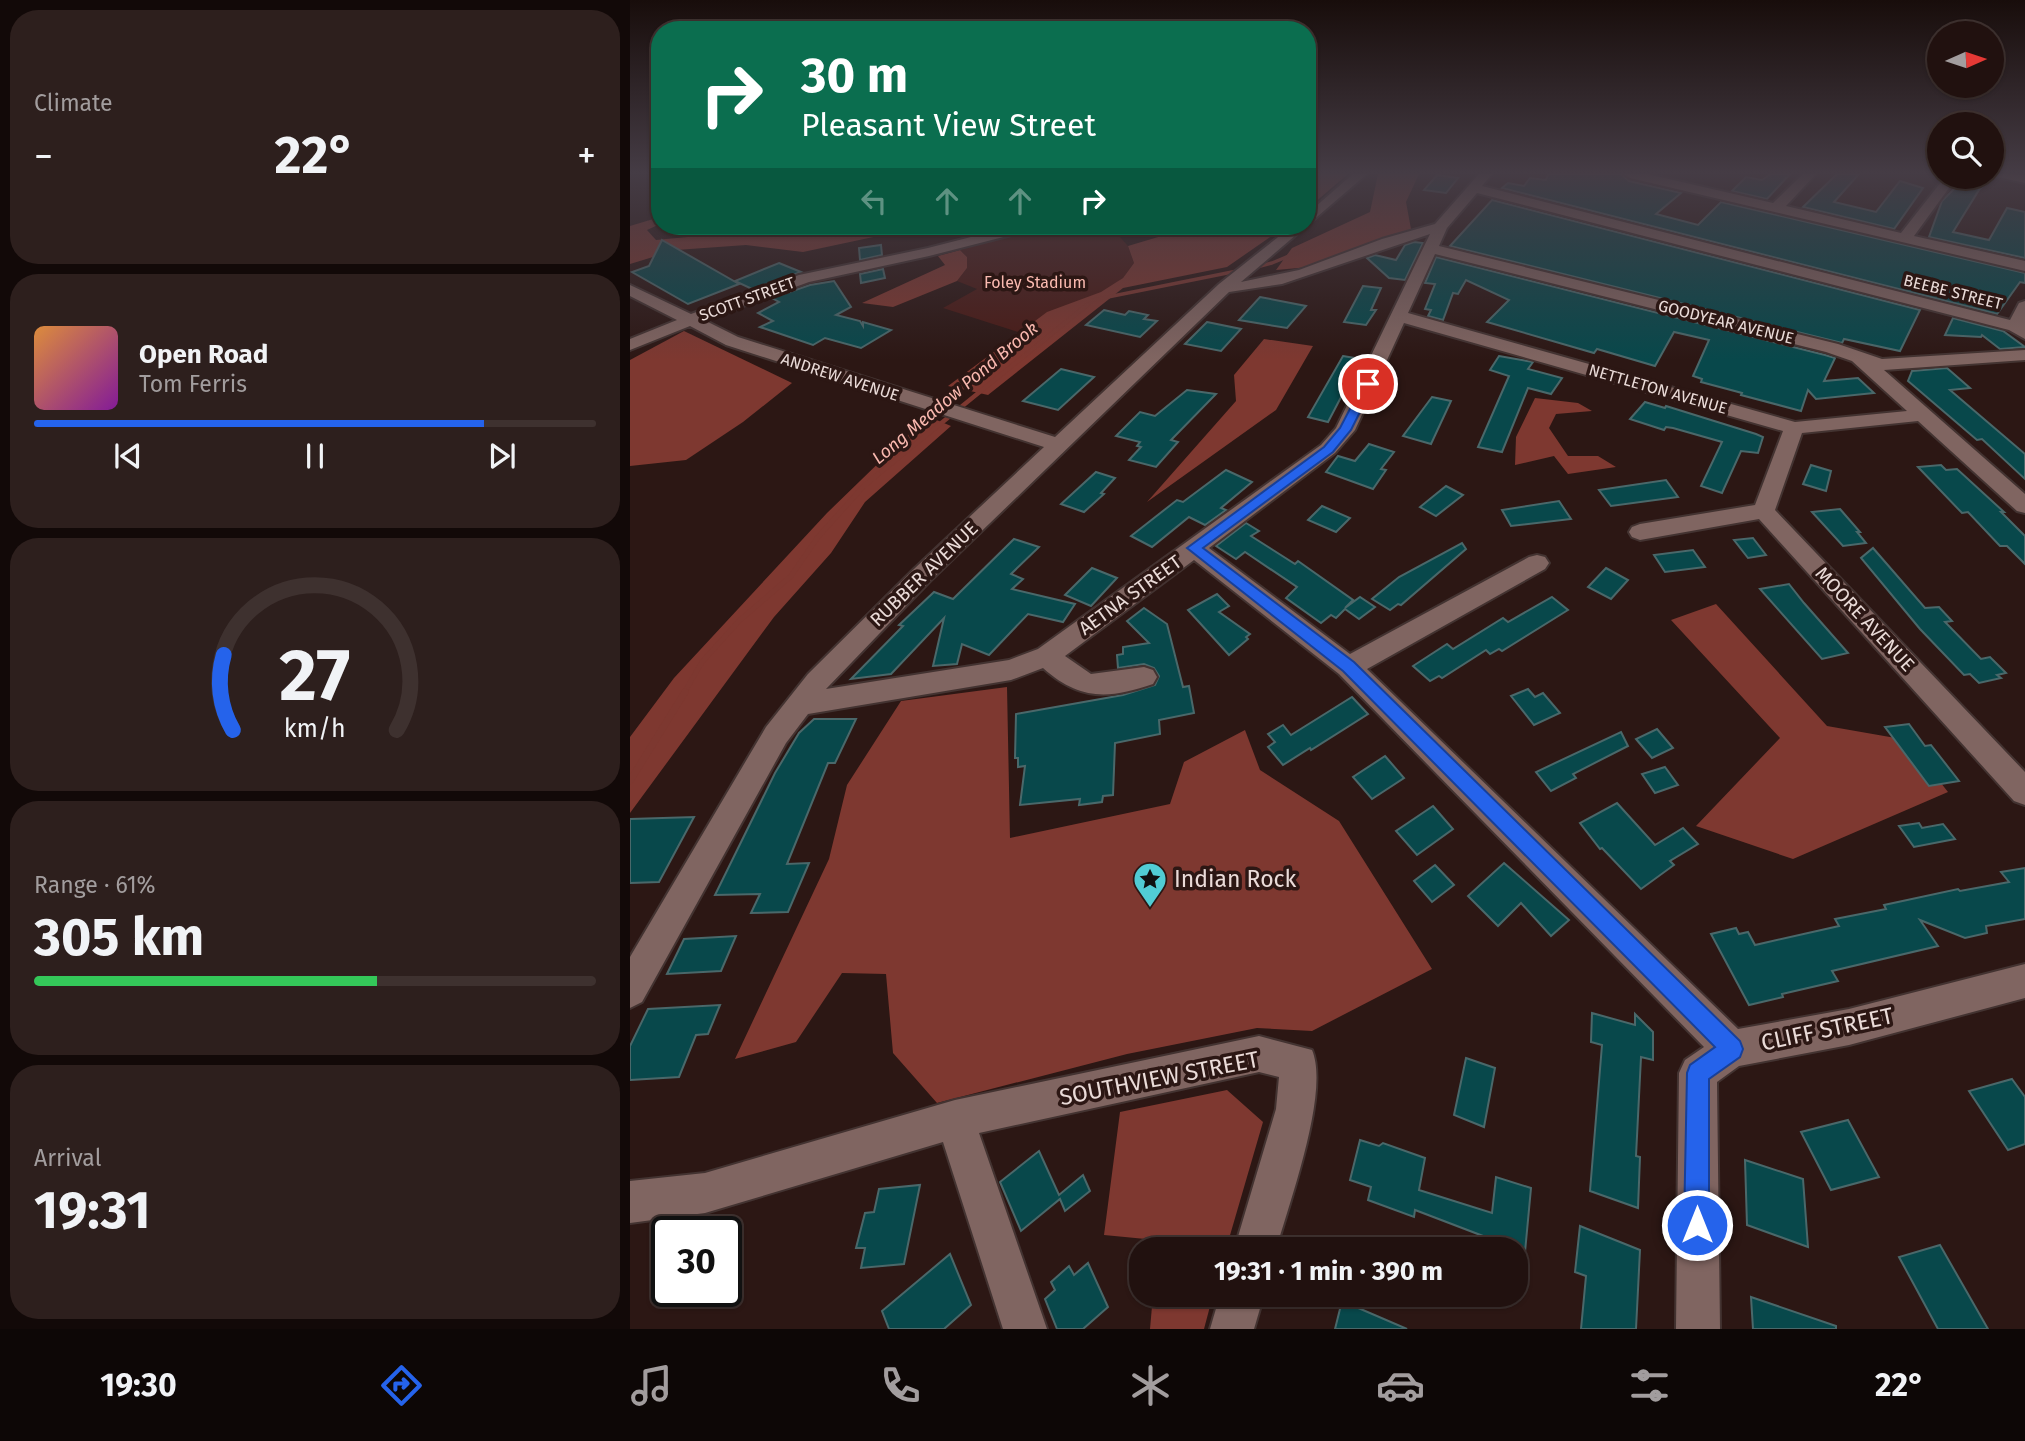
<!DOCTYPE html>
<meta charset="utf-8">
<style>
body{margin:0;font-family:"Fira Sans",sans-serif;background:#2d1f1d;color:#f1f3f6;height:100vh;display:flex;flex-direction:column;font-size:26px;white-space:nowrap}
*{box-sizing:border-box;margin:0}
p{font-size:23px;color:#a29d9e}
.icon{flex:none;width:38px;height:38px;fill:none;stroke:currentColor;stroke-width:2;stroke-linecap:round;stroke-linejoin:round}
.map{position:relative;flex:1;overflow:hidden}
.drawer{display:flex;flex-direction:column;gap:10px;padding:10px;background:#120908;width:630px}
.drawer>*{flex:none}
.banner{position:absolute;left:21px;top:21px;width:665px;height:214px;border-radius:28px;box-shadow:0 2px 5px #0004,0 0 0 2px #3e312f;background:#0b6e4f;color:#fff;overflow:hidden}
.needle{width:46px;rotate:87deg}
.fabs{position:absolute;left:1297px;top:21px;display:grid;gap:14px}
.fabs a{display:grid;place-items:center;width:77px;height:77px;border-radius:50%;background:#21110f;box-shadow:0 2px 5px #0004,0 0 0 2px #3e312f;font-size:35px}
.speed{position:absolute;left:21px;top:1216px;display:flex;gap:14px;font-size:35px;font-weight:700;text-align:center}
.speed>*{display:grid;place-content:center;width:91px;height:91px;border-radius:50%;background:#21110f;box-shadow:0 2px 5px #0004,0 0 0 2px #3e312f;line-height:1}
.speed .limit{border:4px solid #111;border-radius:10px;background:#fff;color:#111}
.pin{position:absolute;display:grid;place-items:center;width:60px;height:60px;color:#fff;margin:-30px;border:4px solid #fff;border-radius:50%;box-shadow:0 2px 7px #0007}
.me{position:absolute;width:77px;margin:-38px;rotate:0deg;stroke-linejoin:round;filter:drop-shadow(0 0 5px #0008)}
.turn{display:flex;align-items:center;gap:24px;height:147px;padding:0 35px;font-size:32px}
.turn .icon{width:91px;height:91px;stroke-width:2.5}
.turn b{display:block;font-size:49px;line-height:60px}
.lanes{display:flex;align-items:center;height:66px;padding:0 35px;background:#0003;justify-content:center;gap:35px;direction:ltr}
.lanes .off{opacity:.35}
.big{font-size:52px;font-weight:700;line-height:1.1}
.drawer .card{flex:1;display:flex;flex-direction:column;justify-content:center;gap:10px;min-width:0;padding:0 24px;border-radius:28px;background:#2d1f1d}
.drawer .dial{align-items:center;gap:0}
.dial svg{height:182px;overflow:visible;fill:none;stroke:#3e312f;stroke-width:7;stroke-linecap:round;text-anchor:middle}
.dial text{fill:#f1f3f6;stroke:none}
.song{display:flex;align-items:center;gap:21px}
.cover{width:84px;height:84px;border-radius:10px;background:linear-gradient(135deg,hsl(30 70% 55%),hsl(290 70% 35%))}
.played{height:7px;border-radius:4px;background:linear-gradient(90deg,#2563eb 80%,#3e312f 80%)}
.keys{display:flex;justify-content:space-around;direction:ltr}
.heat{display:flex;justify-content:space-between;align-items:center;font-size:38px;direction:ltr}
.charge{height:10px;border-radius:5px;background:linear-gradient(90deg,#34c759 61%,#3e312f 0)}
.trip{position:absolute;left:499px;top:1237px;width:399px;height:70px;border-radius:28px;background:#21110f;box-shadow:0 2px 5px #0004,0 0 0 2px #3e312f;font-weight:700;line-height:70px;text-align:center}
.tab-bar{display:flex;height:112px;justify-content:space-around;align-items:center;background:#0d0706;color:#a29d9e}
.tab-bar .icon{width:49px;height:49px}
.tab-bar .active{color:#2563eb}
.tab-bar b{font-size:32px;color:#f1f3f6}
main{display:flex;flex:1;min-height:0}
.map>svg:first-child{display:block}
.green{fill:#4a1b16}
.forest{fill:#7e3830}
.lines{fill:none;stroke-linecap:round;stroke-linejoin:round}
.stream-far3{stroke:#7d3830;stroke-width:3.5}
.stream-far2{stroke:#7d3830;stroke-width:4.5}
.stream-far1{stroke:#7d3830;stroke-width:5}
.stream{stroke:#7d3830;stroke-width:7}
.building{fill:#08484b;stroke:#4a686a;stroke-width:2}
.minor-casing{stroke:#433331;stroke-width:4}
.minor{fill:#806561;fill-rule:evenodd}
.route{fill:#2563eb;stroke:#184099;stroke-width:2}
.labels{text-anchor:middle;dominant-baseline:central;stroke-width:7;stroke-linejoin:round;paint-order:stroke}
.far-park-label{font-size:16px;fill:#fabab0;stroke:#2c1714}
.far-street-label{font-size:16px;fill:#eadbd8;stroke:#2c1714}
.far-water-label{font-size:18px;font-style:italic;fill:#f9b8af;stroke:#2c1714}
.street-label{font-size:19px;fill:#eadbd8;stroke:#2c1714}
.near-poi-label{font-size:23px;fill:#eadbd8;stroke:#2c1714;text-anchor:start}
.near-street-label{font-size:23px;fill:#eadbd8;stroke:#2c1714}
</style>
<main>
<section class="drawer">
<div class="card"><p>Climate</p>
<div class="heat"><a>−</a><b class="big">22°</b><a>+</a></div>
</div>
<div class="card">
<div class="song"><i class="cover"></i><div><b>Open Road</b><p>Tom Ferris</p></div></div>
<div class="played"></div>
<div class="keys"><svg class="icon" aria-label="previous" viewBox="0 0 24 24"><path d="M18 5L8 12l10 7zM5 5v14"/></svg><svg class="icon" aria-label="pause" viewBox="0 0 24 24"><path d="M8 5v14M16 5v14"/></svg><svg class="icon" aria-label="next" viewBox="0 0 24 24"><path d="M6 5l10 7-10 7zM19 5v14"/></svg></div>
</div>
<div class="card dial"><svg viewBox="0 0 100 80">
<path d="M14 69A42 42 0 1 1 86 69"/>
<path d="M14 69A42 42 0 0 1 10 36" stroke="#2563eb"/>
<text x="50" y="56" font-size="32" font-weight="700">27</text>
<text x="50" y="72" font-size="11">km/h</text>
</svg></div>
<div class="card"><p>Range · 61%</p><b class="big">305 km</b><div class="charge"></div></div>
<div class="card"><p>Arrival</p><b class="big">19:31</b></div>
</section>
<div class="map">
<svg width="1395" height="1329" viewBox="0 0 1395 1329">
<rect width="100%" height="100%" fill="#2c1714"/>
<polygon class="green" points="417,226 480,226 498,246 504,263 493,278 413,340 313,308 347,289 327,281 337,268 337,257 330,250"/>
<g class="forest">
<polygon points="677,174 718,174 677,209"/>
<polygon points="748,174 789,174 776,202 781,229 679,267 646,270 662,248 740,212"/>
<polygon points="30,217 30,224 17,230 26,240 172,226 295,226 173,252 116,245 46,250 0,264 0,226"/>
<polygon points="565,226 656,226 597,267 493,288 358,395 318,386 417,312 471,292 493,278 504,263 498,246"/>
<polygon points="330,250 337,257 337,268 327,281 263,307 232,303 315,265 308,256"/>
<polygon points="54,331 162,383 113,422 56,460 0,466 0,360"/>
<polygon points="634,339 683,346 646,410 517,502 606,401 604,375"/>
<polygon points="905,398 948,403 962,411 926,414 919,428 938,456 968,456 986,467 938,474 924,456 885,465 886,437"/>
<polygon points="297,416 321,426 235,502 201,553 144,617 0,813 0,737 44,678 197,513"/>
<polygon points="1086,604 1197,726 1277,740 1318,792 1163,859 1066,826 1150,738 1041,620"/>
<polygon points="377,687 380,838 540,804 554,762 615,730 630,770 709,821 802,969 682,1031 627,1028 497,1054 307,1103 263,1053 256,974 212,973 166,1042 105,1059 199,859 217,785 271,701"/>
<polygon points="597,1090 633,1122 596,1249 526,1249 526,1240 474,1235 490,1112"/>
<polygon points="523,1295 583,1295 574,1329 520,1329"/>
</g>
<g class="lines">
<g class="stream-far3">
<polyline points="623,268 642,263 746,220 752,204 754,174"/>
<polyline points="455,307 463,300 612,270"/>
</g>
<polyline class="stream-far2" points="246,476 457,305"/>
<polyline class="stream-far1" points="54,693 72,662 109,621 161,576 188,537 232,488 248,474"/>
<polyline class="stream" points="0,781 55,692"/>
</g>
<g class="building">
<polygon points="918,174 991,174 999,181 1051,193 1026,214 1068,225 1091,202 1395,273 1395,283 1390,282 1367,314 872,188 878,183 894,186 900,178 916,180"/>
<polygon points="1141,174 1160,174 1137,199 1102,191 1116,177 1132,180"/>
<polygon points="1207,174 1229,174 1204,202 1246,212 1270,181 1293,188 1264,229 1173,207"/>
<polygon points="807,175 828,178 816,193 794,190"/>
<polygon points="1336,177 1362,177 1349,190 1323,232 1359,240 1377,208 1395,212 1395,258 1299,237 1312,201"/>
<polygon points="862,200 1290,310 1270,351 1214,339 1212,343 820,246"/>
<polygon points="32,240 109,284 58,304 2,272 19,266"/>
<polygon points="784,242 793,243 775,280 759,278 737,258 745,255 766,260 775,245"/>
<polygon points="251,245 252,255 230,260 229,248"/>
<polygon points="806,257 1195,355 1205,358 1194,381 1228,378 1244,393 1186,399 1178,390 1171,411 1111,395 1112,393 1071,382 1072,379 1063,376 1079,340 1044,332 1025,366 967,349 964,353 857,322 879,300 836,280 828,294 823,293 813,320 798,316 801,310 795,309 805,284 795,283"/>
<polygon points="149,263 171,272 122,289 105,281"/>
<polygon points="253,269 255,278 231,283 230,274"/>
<polygon points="204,281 221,307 206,315 230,321 233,326 233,322 261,330 231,348 195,338 183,345 130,327 143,321 128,313 149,302 142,298 180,285"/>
<polygon points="733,286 751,288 741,310 746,310 736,325 714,322"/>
<polygon points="630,297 676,306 657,328 609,320"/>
<polygon points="474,310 495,315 499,311 518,315 514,319 527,321 510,337 456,325"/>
<polygon points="1323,318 1373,331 1395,347 1370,349 1352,335 1351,337 1315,335"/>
<polygon points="577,322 611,329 591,351 555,344"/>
<polygon points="713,356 731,359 698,422 678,417"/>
<polygon points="869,356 903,362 898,369 932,378 921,394 898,388 872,452 848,447 879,376 860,370"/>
<polygon points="1317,368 1340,388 1320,390 1395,454 1395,479 1352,439 1347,440 1278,381 1282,371"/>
<polygon points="431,369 464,377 428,410 393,401"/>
<polygon points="557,390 586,394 541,440 548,442 526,467 499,460 511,447 507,446 510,442 486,436 510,412 525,416"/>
<polygon points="802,397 821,401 801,444 773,436"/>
<polygon points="1015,402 1035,408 1036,406 1126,434 1133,437 1128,453 1111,451 1092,493 1071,486 1092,442 1043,428 1036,427 1034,430 1000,419"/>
<polygon points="739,444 764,452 751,469 756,470 743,489 696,472 708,456 725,461"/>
<polygon points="1181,465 1201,471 1196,491 1173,484"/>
<polygon points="1311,465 1316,470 1327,469 1374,512 1371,512 1395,536 1395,564 1377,546 1370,546 1338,512 1332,513 1288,467"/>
<polygon points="596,470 622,482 591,508 596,510 575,525 559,517 522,547 501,536 547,500 553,502"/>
<polygon points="466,472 485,478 471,493 474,494 454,512 431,504"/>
<polygon points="1036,480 1048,497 981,506 969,490"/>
<polygon points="816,486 833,495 806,516 790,507"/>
<polygon points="929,501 941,519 881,526 872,510"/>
<polygon points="692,506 720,518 706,532 678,520"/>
<polygon points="1210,509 1230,532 1227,532 1236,543 1213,546 1182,512"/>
<polygon points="616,523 629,531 621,536 665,564 668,561 723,600 715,608 730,597 745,607 729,619 715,609 706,618 701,615 691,623 656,598 667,587 615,552 606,559 586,546"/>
<polygon points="1123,538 1136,555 1118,558 1104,540"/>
<polygon points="384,539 409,547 381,574 393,579 382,589 445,604 433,622 398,614 359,655 332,644 327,664 303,666 314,618 261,674 221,679 273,626 269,625 304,592 323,599"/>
<polygon points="832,543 836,549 771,605 768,604 760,610 742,599 769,577"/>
<polygon points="1243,548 1295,608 1309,607 1322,621 1315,622 1351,659 1360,657 1376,673 1367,675 1371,678 1349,683 1340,674 1334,675 1290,629 1231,558"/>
<polygon points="1063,550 1075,567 1035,572 1024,555"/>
<polygon points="462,568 487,578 461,606 435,595"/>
<polygon points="976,568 998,580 981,599 958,587"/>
<polygon points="1159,584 1174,603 1218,653 1192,659 1130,589"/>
<polygon points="587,594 599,606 589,612 620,634 616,637 618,639 599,655 558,610"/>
<polygon points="922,597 938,610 872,651 869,649 860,654 856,650 812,678 809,676 800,681 783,666 817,644 823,649 873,618 878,622"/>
<polygon points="514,608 537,624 553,687 559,686 564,713 529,720 530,734 485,743 483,795 473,796 472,802 449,805 450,799 390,805 395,766 388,767 388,758 385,758 386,714 493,695 525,685 529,676 524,668 514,664 488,668 487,655 493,654 493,647 519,643 497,621"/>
<polygon points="898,689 905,697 913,693 930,713 904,725 881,696"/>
<polygon points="722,697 738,714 681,750 680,748 653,765 638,747 645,742 638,734 653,725 661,735"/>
<polygon points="184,719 226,719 205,763 198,763 157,864 179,863 158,912 121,913 130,894 85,895 145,773 169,733"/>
<polygon points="1279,724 1295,746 1301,745 1329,781 1299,786 1255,727"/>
<polygon points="1027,729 1043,748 1022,758 1006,739"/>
<polygon points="991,732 998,746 943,774 946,778 921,791 906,772"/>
<polygon points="755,756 774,778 742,799 723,777"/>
<polygon points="1035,767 1048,785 1025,793 1012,774"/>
<polygon points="987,803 1025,845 1053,828 1068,844 1040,861 1044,865 1011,889 972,848 970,849 950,823"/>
<polygon points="803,806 823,829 787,855 766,831"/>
<polygon points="64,817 29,882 0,883 0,819"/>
<polygon points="1289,823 1292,828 1313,824 1325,839 1284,847 1269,826"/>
<polygon points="874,863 939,920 921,936 891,903 868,926 838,896"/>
<polygon points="805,865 824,885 802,902 784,881"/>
<polygon points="1395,868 1395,919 1356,926 1357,933 1335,938 1290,920 1308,946 1202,971 1208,981 1152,994 1153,997 1119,1005 1081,934 1106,928 1109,934 1118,932 1125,945 1209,926 1205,919 1256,909 1254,905 1328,889 1330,891 1379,882 1371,872"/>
<polygon points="106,936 91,971 37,974 54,939"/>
<polygon points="90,1005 78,1034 66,1035 49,1077 0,1080 0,1046 18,1009"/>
<polygon points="962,1013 1005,1025 1005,1014 1023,1032 1023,1060 1011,1057 1006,1156 1010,1157 1008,1208 960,1191 972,1045 961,1042"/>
<polygon points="836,1058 865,1068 854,1127 824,1115"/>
<polygon points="1382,1079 1395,1097 1395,1144 1378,1150 1339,1091"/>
<polygon points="1218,1120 1249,1177 1201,1190 1171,1132"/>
<polygon points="730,1140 749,1146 753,1143 795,1158 789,1190 862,1213 866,1177 901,1188 895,1252 785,1210 784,1217 738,1200 741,1187 720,1180"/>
<polygon points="409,1151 429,1195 453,1175 460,1191 435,1211 430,1199 391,1231 370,1182"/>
<polygon points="1115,1160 1173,1179 1178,1247 1117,1225"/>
<polygon points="290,1185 274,1264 231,1268 235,1248 226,1248 235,1213 244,1212 249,1189"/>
<polygon points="950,1226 1010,1250 1006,1329 951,1329 956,1276 945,1272"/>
<polygon points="1310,1245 1358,1329 1308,1329 1269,1257"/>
<polygon points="320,1254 341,1305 314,1329 259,1329 252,1311"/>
<polygon points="458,1263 478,1307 453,1329 427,1329 415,1299 425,1290 421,1282 439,1266 444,1275"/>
<polygon points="1121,1297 1206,1326 1206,1329 1123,1329"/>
<polygon points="712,1301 777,1329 705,1329"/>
</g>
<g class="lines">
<defs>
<g id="minor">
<path d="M723,174H737L611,282L669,270L752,239L805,224L849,174H862L852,186L1380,320L1389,303L1395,301V339L1379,330L847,193L817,228L809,246L1208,344L1252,359L1395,350V360L1254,370L1395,494V513L1387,511L1288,421L1172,433L1145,510L1395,772V805L1384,801L1129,519L1010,540L1002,537L999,532L1002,527L1010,524L1125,505L1153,431L774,323L725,430L705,453L579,548L720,654L899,557L907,555L915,557L919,563L915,569L737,669L1108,1029L1219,1009L1395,964V998L1219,1045L1109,1066L1087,1082L1090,1329H1046L1049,1073L1055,1060L1074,1047L709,674L564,560L435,656L461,674L514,667L523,670L527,677L523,684C479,699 450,701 413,668L381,680L178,714L156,743L12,1002L0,1008V957L136,727L178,674L284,569L414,447L96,345L60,326L0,350V339L47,320L0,296V285L61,314L169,275L298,248L384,226H407L405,229L299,256L179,282L74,320L108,337L425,437L589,284L662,226H677V214ZM800,234L706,428L691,445L408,649L379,660L196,689L300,581L599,292L652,284ZM805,254L1196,352L1222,361L1277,411L1165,422L778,313Z"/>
<polygon points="994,174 1017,174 1143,203 1173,174 1186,174 1156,206 1271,233 1315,177 1327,177 1284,236 1395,261 1395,271 1000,178"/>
<polygon points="1367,174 1395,175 1395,183 1368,177"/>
<path d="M629,1036L682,1050C700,1092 659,1203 646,1250H604L646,1109L649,1077L629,1072L349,1133L417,1329H373L313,1142L75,1213L0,1223V1181L75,1173L325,1100Z"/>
<polygon points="590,1295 634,1295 624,1329 580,1329"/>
</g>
</defs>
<use href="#minor" class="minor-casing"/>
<use href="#minor" class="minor"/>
</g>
<linearGradient id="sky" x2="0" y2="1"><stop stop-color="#180d0b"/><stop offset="0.48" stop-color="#453c45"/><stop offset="1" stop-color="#453c45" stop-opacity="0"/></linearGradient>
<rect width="1395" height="360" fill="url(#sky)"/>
<polygon class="route" points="738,381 744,384 721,430 703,452 573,548 724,662 1110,1041 1113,1049 1110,1057 1079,1079 1079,1225 1076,1234 1067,1237 1058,1234 1054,1225 1057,1073 1060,1065 1085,1047 713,671 557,548 694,447 710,428 733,384"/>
<defs>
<symbol id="sight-pin" viewBox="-11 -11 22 30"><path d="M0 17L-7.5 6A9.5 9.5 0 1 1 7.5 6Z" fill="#51ccd4" stroke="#2c1714"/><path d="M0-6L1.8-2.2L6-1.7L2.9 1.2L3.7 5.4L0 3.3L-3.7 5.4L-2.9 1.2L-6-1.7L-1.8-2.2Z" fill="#111"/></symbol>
</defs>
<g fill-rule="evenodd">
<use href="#sight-pin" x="501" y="860" width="38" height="52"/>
</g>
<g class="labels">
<g class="far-park-label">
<text x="405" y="282">Foley Stadium</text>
</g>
<g class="far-street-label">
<text transform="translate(1323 292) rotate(14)">BEEBE STREET</text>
<text transform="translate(117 299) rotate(-20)">SCOTT STREET</text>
<text transform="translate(1096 322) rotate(14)">GOODYEAR AVENUE</text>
<text transform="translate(210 377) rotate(18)">ANDREW AVENUE</text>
<text transform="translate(1028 389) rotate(16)">NETTLETON AVENUE</text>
</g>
<g class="far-water-label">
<text transform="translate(325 393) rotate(-40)">Long Meadow Pond Brook</text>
</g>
<g class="street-label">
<text transform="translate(294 574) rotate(-44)">RUBBER AVENUE</text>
<text transform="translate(500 595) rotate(-36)">AETNA STREET</text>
<text transform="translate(1235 619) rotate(47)">MOORE AVENUE</text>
</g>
<g class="near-poi-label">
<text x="544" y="879">Indian Rock</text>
</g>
<g class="near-street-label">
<text transform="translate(1197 1029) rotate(-12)">CLIFF STREET</text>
<text transform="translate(529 1078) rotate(-11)">SOUTHVIEW STREET</text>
</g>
</g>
</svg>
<div class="fabs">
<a><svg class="needle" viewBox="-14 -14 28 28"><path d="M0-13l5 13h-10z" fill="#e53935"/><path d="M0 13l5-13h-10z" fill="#a29d9e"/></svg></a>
<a><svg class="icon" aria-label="search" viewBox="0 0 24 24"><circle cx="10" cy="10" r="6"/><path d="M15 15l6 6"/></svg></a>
</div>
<div class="speed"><div class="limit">30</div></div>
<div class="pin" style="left:738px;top:384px;background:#d93025"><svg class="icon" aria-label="arrive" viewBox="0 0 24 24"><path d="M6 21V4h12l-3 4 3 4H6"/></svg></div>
<svg class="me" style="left:1067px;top:1225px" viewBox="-20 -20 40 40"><circle r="17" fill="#2563eb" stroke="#fff" stroke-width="3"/><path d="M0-11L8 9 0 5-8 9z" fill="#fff"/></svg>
<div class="trip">19:31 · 1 min · 390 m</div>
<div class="banner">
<div class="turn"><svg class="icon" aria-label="right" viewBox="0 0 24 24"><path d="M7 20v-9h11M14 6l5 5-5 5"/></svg><div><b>30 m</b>Pleasant View Street</div></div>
<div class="lanes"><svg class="icon off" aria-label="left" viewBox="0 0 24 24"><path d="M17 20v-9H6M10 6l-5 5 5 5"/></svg><svg class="icon off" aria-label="ahead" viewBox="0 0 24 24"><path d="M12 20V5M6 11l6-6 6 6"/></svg><svg class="icon off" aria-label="ahead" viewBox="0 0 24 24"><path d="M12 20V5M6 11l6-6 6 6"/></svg><svg class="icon" aria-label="right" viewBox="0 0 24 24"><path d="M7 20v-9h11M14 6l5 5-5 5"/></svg></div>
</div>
</div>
</main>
<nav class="tab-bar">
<b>19:30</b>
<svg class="icon active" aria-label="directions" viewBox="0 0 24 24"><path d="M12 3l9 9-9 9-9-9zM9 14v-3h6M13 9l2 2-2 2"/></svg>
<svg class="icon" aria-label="music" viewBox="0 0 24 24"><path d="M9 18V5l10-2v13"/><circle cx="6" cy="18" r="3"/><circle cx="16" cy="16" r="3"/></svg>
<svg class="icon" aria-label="phone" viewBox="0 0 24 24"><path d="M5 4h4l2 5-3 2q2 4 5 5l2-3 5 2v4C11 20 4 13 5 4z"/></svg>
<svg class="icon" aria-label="climate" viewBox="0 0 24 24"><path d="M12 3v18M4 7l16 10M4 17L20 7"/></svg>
<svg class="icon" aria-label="car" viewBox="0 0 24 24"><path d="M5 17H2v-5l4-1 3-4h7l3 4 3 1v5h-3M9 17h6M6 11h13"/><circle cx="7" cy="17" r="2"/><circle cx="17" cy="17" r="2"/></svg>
<svg class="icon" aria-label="filters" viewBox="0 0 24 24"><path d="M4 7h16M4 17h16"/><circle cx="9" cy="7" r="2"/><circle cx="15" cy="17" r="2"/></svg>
<b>22°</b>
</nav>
